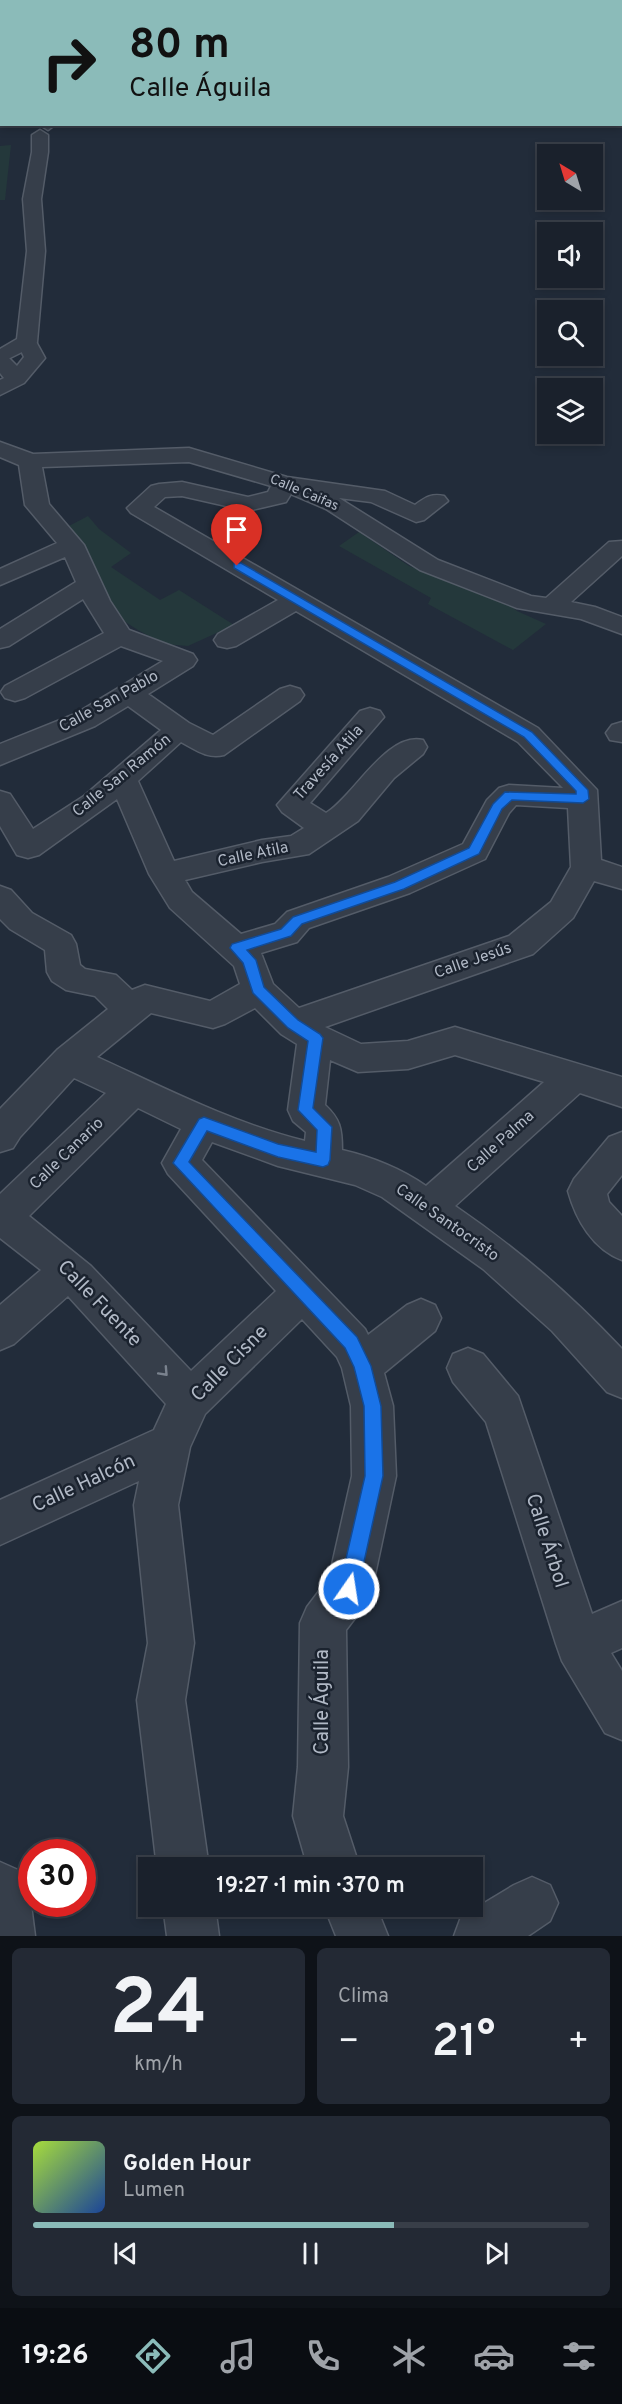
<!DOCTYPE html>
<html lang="es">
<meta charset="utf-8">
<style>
body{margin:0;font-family:Overpass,sans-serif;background:#232934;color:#f1f3f6;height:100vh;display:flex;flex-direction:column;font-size:22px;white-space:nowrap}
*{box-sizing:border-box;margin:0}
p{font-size:20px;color:#9fa3a9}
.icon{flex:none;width:33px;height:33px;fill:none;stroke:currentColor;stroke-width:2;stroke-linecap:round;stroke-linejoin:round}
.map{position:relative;height:1936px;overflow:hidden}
.drawer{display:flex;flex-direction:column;gap:12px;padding:12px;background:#0e1218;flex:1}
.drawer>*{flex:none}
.banner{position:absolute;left:0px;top:0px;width:622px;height:126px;box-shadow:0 3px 9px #0003,0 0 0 2px #383e48;background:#8bbbb9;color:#111;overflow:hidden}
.needle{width:39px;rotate:322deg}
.fabs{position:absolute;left:537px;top:144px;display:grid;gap:12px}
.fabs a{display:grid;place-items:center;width:66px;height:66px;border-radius:0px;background:#1a212c;box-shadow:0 3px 9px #0003,0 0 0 2px #383e48;font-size:30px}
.speed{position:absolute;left:18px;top:1839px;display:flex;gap:12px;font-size:30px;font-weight:700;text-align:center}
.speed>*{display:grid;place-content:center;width:78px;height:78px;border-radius:50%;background:#1a212c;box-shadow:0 3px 9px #0003,0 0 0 2px #383e48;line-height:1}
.speed .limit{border:9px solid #d22;background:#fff;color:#111}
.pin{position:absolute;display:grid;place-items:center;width:51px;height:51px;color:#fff;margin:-62px -26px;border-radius:50% 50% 50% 0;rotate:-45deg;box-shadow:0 0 6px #0007}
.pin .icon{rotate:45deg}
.me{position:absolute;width:66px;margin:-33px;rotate:13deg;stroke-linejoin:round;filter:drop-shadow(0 0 4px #0008)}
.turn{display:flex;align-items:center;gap:21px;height:126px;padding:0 30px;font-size:27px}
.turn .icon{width:78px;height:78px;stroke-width:2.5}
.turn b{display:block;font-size:42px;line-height:51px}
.big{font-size:45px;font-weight:600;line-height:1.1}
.drawer .card{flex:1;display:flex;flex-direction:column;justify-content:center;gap:9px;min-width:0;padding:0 21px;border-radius:9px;background:#232934}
.drawer .dial{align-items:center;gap:0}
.dial b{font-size:78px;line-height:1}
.song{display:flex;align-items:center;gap:18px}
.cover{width:72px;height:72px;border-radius:9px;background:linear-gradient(135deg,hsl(80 70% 55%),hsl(220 70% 35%))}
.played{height:6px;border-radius:3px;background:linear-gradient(90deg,#8bbbb9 65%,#383e48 65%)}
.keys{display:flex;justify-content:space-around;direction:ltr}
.heat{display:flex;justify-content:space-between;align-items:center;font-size:33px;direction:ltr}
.drawer .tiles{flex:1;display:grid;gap:12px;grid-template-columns:1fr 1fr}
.card:last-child{grid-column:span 2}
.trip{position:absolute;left:138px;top:1857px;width:345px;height:60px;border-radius:0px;background:#1a212c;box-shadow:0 3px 9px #0003,0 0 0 2px #383e48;font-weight:600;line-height:60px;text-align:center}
.tab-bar{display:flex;height:96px;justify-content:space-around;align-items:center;background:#0a0d12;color:#9fa3a9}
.tab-bar .icon{width:42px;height:42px}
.tab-bar .active{color:#8bbbb9}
.tab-bar b{font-size:27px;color:#f1f3f6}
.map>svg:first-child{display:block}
.green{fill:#24383b}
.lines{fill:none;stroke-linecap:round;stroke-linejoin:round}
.minor-casing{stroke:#545c68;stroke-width:3}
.tertiary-casing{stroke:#545c68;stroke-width:3}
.minor{fill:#363e4a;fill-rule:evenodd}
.tertiary{fill:#363e4a;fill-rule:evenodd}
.oneway{stroke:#7a828e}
.route{fill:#1a73e8;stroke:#114b97;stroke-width:1.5}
.labels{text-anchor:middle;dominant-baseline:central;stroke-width:5;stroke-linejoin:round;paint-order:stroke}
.far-street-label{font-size:14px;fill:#b1b9c6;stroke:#1b232f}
.street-label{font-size:16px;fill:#b1b9c6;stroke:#1b232f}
.near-street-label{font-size:20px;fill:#b1b9c6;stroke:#1b232f}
</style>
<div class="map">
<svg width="622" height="1936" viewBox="0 0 622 1936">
<rect width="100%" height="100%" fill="#222c3a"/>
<g class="green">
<polygon points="11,145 5,200 0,200 0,146"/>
<polygon points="88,516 99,529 131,553 111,567 160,600 179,590 234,625 188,646 164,644 138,630 116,616 67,527"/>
<polygon points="359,532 409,566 504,601 517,611 546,624 513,650 428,604 431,598 339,546"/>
</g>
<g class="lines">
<defs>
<g id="minor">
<polygon points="30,0 44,0 44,2 31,2"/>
<polygon points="56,124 48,130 40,125 41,124"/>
<polygon points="27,336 34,338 45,358 24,383 0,395 0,380 4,378 0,373 0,354 7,356 17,366 24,357 17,342 20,338"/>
<path d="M0,442L33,454L189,448L287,477L385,491L415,505C425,498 431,493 444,496L448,501L424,520L416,522L371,502L339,498L438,560L531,596L546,598L609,542L622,541V556L571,602L595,607L622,617V634L581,619L517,608L420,570L326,509L291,494L286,502L248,511L182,496L165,497L154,507L538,728L597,790L601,860L622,867V889L594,881L573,918L533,954L325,1027L361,1044L408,1041L455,1027L622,1077V1107L580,1093L455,1206C519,1250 569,1293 622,1349V1398L607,1392L552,1331L483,1269L382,1197L355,1185L278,1166L212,1142L202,1160L365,1329L368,1335L407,1305L421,1299L435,1305L441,1318L435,1331L384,1373L393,1406L396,1476L372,1589L365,1605L346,1630L348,1767L343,1816L360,1868H308L293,1816L298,1767L300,1623L307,1607L329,1578L352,1476L351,1406L342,1368L337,1357L302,1319L205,1414L190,1447L178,1505L194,1643L185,1700L209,1868H157L137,1700L148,1643L134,1505L139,1481L0,1545V1500L154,1430L166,1404L68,1296L14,1344L0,1350V1305L41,1270L0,1238V1194L106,1093L74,1078L20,1137L13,1148L0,1152V1109L57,1050L108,1009L95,996L66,990L52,981L47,972L45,950L10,929L0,919V886L11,890L32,913L71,935L76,944L80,965L85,969L116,975L132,990L145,985L210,1001L240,984L234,966L170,908L149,874L117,799L39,855L28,858L17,855L0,826V791L10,794L33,829L84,796L161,730L128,706L95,726L0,765V744L75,714L163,661L121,646L25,698L15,701L5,698L1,692L5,686L104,633L83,599L9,646L0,648V629L76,582L65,557L0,585V569L57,543L25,505L19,465L0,457ZM189,462L271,486L268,492L248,497L182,482L159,484L151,486L127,508L131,513L278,600L218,634L214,640L218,646L227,648L236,646L296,611L518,742L563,788L509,785L499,788L487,800L463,844L388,877L287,912L275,924L241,934L192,892L185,880L262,862L309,854L358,821L394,778L423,754L427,747L423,740C387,731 354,796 326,813L310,803L384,717L380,711L370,708L360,711L277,805L282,812L304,828L291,836L262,840L174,861L138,781L181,742C196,750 207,759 224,755L300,701L304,695L300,689L290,686L280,689L213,735L189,723L148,694L193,666L197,660L193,654L129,630L110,601L84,545L49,504L42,467ZM516,805L568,808L571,867L551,902L509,936L299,1008L273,984L261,953L297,942L309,928L410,893L485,859L509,813ZM255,1008L281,1034L297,1044L288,1110L293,1121L306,1132L305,1141C232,1123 165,1088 97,1057L151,1013L213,1028L225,1024ZM455,1055L544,1082L426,1186C400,1168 372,1157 342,1150C342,1128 340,1119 325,1105L330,1060L358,1072L408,1069ZM138,1108L181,1129L162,1163L168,1174L276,1291L191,1371L91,1266L29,1216Z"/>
<polygon points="622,722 622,742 610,740 606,733 612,725"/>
<path d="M622,1132V1175L607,1194L609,1202L622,1216V1260C593,1249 576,1220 568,1191L574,1179L609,1137Z"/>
<polygon points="468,1348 483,1354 518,1396 592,1614 622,1601 622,1648 611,1653 622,1671 622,1740 605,1733 562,1661 556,1644 486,1422 453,1382 447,1368 453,1354"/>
<polygon points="532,1877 550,1885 558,1903 550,1921 528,1936 454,1936 461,1917 514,1885"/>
<polygon points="163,1906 215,1906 219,1936 167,1936"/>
<polygon points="324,1906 376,1906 388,1936 336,1936"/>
</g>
<g id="tertiary">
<polygon points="40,130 48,135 48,152 41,199 45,251 37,342 34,346 0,363 0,349 17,339 27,251 23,199 32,152 32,135"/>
<polygon points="0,1862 18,1870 30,1897 35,1936 0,1936"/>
</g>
</defs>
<use href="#minor" class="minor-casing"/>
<use href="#tertiary" class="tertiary-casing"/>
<use href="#minor" class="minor"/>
<use href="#tertiary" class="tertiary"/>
</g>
<defs><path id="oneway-chevron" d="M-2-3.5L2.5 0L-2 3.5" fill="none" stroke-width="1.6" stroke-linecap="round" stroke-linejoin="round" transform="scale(1.5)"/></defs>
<use class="oneway" href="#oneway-chevron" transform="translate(164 1372) rotate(47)"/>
<polygon class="route" points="234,563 241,563 532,732 588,790 589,799 583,803 512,800 502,809 479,854 404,889 302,924 291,936 247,950 256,960 264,987 298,1020 320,1034 323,1038 313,1108 332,1127 330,1160 328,1165 323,1167 278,1157 207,1131 189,1162 357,1337 371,1366 381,1406 383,1476 358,1589 355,1596 349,1598 342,1596 339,1589 365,1476 364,1406 354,1367 345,1348 173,1163 199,1119 204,1117 278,1144 316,1152 317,1130 298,1110 308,1041 288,1028 253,993 243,963 230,948 232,944 281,929 293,917 395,882 469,848 493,804 505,792 576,794 576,791 524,737 234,568"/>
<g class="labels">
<g class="far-street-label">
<text transform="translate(304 493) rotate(23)">Calle Caifas</text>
</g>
<g class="street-label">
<text transform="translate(109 702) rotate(-29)">Calle San Pablo</text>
<text transform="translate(329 763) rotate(-48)">Travesía Atila</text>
<text transform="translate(122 776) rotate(-39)">Calle San Ramón</text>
<text transform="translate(253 855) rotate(-12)">Calle Atila</text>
<text transform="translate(473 961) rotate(-19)">Calle Jesús</text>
<text transform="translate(501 1142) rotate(-42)">Calle Palma</text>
<text transform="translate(67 1154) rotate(-44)">Calle Canario</text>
<text transform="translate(447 1223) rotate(35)">Calle Santocristo</text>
</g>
<g class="near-street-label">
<text transform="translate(99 1304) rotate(46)">Calle Fuente</text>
<text transform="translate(230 1364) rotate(-45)">Calle Cisne</text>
<text transform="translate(84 1484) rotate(-25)">Calle Halcón</text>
<text transform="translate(546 1541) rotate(72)">Calle Árbol</text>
<text transform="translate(323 1702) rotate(-90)">Calle Águila</text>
</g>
</g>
</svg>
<div class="fabs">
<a><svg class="needle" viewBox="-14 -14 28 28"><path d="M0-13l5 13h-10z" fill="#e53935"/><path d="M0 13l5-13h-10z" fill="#9fa3a9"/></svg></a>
<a><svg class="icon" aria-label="sound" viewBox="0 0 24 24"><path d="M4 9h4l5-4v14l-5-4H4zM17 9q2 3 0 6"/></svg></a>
<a><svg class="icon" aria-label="search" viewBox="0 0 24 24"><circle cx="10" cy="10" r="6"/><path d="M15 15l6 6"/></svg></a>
<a><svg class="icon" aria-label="layers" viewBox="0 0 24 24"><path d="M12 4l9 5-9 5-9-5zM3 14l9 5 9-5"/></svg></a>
</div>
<div class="speed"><div class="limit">30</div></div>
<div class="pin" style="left:237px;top:566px;background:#d93025"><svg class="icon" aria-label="arrive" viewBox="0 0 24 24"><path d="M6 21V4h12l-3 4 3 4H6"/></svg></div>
<svg class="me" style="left:349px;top:1589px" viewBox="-20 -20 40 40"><circle r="17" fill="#1a73e8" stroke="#fff" stroke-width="3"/><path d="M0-11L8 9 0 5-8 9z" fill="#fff"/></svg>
<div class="trip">19:27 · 1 min · 370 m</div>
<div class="banner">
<div class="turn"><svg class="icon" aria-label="right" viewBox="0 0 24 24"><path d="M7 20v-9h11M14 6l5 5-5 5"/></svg><div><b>80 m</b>Calle Águila</div></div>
</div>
</div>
<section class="drawer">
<div class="tiles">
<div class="card dial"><b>24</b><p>km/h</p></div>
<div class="card"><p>Clima</p>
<div class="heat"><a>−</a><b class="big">21°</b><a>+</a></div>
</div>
<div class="card">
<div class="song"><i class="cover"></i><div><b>Golden Hour</b><p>Lumen</p></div></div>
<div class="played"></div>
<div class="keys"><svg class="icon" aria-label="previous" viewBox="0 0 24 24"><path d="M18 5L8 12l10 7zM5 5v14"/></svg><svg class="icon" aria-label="pause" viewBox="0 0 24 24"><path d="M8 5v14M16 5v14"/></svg><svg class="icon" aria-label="next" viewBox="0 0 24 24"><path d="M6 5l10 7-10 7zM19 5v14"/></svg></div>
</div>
</div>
</section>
<nav class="tab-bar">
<b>19:26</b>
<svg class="icon active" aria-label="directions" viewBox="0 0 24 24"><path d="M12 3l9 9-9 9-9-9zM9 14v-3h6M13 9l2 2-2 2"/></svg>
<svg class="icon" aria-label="music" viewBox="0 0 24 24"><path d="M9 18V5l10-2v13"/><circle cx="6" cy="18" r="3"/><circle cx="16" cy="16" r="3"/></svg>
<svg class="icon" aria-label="phone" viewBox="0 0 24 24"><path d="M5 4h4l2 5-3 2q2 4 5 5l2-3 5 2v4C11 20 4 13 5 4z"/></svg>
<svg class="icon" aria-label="climate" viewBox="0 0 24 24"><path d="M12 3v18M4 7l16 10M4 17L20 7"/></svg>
<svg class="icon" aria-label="car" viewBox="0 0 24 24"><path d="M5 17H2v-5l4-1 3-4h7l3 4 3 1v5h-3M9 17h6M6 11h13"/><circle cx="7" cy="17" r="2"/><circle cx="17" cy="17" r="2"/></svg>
<svg class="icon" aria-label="filters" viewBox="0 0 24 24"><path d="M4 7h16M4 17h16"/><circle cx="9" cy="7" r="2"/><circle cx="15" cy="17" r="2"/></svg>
</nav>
